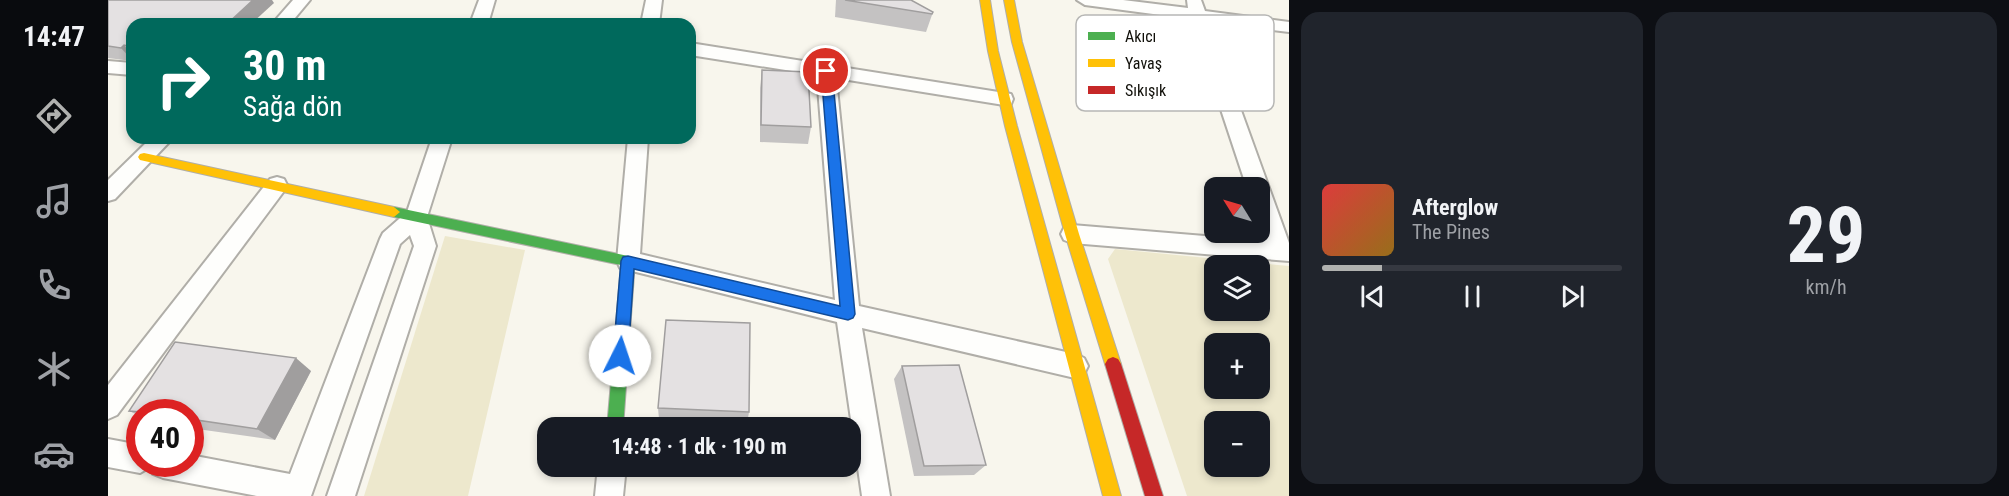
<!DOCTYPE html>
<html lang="tr">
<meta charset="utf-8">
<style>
body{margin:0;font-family:"Roboto Condensed",sans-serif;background:#20242c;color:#f1f3f6;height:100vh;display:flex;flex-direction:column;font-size:22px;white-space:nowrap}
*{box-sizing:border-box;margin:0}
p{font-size:20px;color:#9ea1a6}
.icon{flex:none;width:33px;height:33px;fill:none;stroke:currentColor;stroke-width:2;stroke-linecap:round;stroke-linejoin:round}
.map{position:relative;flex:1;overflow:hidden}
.panel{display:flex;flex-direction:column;gap:12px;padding:12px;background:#0d0f14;width:720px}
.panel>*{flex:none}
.banner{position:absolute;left:18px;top:18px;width:570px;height:126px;border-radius:18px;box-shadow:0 3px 9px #0003;background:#00695c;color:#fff;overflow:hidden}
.needle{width:39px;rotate:307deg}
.fabs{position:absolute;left:1096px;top:177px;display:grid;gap:12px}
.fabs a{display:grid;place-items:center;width:66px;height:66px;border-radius:12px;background:#171b24;box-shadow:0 3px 9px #0003;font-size:30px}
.speed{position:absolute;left:18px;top:399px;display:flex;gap:12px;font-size:30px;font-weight:700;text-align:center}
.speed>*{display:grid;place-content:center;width:78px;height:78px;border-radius:50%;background:#171b24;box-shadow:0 3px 9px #0003;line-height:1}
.speed .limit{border:9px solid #d22;background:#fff;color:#111}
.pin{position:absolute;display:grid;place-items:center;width:51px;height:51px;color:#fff;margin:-26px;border:3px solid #fff;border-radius:50%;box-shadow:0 2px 6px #0007}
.me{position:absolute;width:66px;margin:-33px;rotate:4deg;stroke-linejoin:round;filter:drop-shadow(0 0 4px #0008)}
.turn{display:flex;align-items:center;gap:21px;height:126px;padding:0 18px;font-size:27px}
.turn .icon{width:78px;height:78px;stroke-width:2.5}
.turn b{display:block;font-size:42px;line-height:51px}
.panel .widget{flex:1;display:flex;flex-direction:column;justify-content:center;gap:9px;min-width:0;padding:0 21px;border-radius:18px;background:#20242c}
.panel .dial{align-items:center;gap:0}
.dial b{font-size:78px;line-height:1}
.song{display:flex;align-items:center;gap:18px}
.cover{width:72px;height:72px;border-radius:9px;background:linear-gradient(135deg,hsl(0 70% 55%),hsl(40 70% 35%))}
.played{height:6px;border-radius:3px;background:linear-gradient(90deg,#b0b1af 20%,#363941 20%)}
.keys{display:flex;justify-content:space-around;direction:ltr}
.panel .tiles{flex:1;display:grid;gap:12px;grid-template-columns:repeat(2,1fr)}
.trip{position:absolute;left:429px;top:417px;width:324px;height:60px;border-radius:18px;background:#171b24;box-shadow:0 3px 9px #0003;font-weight:700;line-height:60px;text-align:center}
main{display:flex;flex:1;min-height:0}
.menu{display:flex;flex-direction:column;width:108px;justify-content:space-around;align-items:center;background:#090b0e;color:#9ea1a6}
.menu .icon{width:42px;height:42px}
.menu .current{color:#b0b1af}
.menu b{font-size:27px;color:#f1f3f6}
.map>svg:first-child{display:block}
.green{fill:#ede8cd;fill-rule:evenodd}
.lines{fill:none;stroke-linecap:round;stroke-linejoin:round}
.street-casing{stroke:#b0aea8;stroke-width:4}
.fast-casing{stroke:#b0aea8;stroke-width:2}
.slow-casing{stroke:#b0aea8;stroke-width:2}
.jam-casing{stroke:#b0aea8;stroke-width:2}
.street{fill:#fefefc;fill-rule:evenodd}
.fast{fill:#4caf50;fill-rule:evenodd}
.slow{fill:#ffc107;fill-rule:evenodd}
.jam{fill:#c62828;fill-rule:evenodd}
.wall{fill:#c4c2c2}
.shaded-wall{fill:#a09e9e}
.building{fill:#e4e1e2;stroke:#a09e9e;stroke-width:1.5}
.route{fill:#1a73e8;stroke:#114b97;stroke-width:1.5}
.key{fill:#fff;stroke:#b7b7b5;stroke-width:1.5}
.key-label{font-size:16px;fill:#100f09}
</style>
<main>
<nav class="menu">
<b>14:47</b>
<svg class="icon current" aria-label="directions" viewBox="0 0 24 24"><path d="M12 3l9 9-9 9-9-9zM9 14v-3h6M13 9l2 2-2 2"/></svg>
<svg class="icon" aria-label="music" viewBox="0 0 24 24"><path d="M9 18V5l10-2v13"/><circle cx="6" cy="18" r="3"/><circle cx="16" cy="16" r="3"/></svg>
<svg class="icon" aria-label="phone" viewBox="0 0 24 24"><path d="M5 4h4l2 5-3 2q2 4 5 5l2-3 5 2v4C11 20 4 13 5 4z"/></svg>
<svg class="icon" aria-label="climate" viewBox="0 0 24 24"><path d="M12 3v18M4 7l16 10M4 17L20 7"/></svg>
<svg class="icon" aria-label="car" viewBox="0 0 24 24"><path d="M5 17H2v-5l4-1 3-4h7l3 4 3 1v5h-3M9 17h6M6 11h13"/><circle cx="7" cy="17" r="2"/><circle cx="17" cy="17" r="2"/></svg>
</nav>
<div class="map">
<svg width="1181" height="496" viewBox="0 0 1181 496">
<rect width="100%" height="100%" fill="#f8f6ed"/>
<g class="green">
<polygon points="337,236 417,250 360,496 256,496"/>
<path d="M1007,249L1181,266V496H1079L1000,259ZM1107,266H1152V310H1107ZM1107,344H1152V388H1107ZM1107,422H1152V466H1107Z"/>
</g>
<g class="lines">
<defs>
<g id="street">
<polygon points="185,0 202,0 182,24 164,24"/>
<polygon points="371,0 387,0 380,24 362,24"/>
<polygon points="538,0 554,0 551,24 533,24"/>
<polygon points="969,0 1015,0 1080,8 1079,0 1093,0 1097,11 1181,22 1181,32 1101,22 1181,243 1181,261 964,243 956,240 953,234 956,228 964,225 1157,241 1152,224 1152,188 1139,188 1083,19 977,5"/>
<polygon points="582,43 903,94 905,99 903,104 896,105 728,78 751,306 967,354 976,358 980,366 976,374 967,378 754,328 782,496 754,496 729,322 520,270 512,268 509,261 520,138 540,138 532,254 727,300 709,75 582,55"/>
<polygon points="0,61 24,63 24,75 0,73"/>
<polygon points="43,138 65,138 7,199 0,201 0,180"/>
<polygon points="324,138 344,138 319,217 328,246 247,496 219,496 306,246 302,235 292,244 203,496 149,496 55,478 45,474 42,467 32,473 0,467 0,439 32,445 32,464 82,464 82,455 182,474 272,239 275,233 299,212"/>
<polygon points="169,177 176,179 179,185 176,191 9,415 0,419 0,385 162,179"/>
<polygon points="490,466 518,466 515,496 487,496"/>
</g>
<polygon id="fast" points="286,207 525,257 527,261 515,428 499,428 513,265 286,217 280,212"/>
<g id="slow">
<polygon points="872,0 882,0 890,51 909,126 1013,496 995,496 897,126 880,51"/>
<polygon points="896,0 906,0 914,42 971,234 1013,364 1010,369 1005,371 1000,369 997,364 957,234 904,42"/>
<polygon points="36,153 286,207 292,212 286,217 32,160 30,157 32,154"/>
</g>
<polygon id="jam" points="1005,357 1010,359 1013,364 1055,496 1037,496 997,364 1000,359"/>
</defs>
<use href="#street" class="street-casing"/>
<use href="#fast" class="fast-casing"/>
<use href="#slow" class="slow-casing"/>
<use href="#jam" class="jam-casing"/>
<use href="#street" class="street"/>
<use href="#fast" class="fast"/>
<use href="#slow" class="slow"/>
<use href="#jam" class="jam"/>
</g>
<g class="wall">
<polygon points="0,0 166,3 24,24 24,61 0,58"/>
<polygon points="728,0 803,0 825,12 818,32 727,17"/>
<polygon points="654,70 703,127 700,144 652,142 652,88"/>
<polygon points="794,366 878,465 866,475 806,476 786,379"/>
<polygon points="203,371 167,440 82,428 82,412 32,412 32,416 21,411"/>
<polygon points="550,408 641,412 639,424 551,419"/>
</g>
<g class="shaded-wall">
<polygon points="145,0 164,0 166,3 143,24 119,24"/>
<polygon points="16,45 24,55 24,60 13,48"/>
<polygon points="188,358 203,371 167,440 149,429"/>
</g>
<g class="building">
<polygon points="0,0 145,0 119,24 24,24 24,47 16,45 13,48 0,46"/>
<polygon points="737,0 803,0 825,12 824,14"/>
<polygon points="654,70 700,72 703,127 653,125"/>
<polygon points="558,320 642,323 641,412 550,408"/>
<polygon points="67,342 188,358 149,429 82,419 82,412 34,412 21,411"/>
<polygon points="851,365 878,465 816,466 794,366"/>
</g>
<polygon class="route" points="718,67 724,71 747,314 745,318 740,320 526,269 520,356 518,361 512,363 507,361 505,356 513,261 515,257 520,256 732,306 713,71"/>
<rect x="968" y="15" width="198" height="96" rx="9" class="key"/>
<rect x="980" y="32" width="27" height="8" fill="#4caf50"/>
<rect x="980" y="59" width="27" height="8" fill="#ffc107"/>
<rect x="980" y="86" width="27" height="8" fill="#c62828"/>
<g class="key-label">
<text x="1017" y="42">Akıcı</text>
<text x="1017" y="69">Yavaş</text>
<text x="1017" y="96">Sıkışık</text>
</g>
</svg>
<div class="fabs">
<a><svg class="needle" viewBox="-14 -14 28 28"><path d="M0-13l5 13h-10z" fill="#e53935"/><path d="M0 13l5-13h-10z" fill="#9ea1a6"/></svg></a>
<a><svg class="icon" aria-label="layers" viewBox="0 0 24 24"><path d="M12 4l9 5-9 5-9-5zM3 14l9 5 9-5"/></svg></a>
<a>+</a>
<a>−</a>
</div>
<div class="speed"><div class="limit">40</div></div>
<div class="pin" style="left:718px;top:71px;background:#d93025"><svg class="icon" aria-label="arrive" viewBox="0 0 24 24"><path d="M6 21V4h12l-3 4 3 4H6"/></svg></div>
<svg class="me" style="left:512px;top:356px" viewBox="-20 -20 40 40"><circle r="19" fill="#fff"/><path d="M0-13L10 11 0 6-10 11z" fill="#1a73e8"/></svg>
<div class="trip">14:48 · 1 dk · 190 m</div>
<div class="banner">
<div class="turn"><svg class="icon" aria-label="right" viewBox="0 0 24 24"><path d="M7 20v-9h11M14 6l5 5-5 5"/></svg><div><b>30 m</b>Sağa dön</div></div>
</div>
</div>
<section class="panel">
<div class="tiles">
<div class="widget">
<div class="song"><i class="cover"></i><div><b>Afterglow</b><p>The Pines</p></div></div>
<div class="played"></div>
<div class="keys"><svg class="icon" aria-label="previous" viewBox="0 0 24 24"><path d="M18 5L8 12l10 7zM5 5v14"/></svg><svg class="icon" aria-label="pause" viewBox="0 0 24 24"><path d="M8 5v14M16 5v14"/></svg><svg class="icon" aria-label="next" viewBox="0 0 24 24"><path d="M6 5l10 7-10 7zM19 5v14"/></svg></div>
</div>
<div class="widget dial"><b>29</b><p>km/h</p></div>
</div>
</section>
</main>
